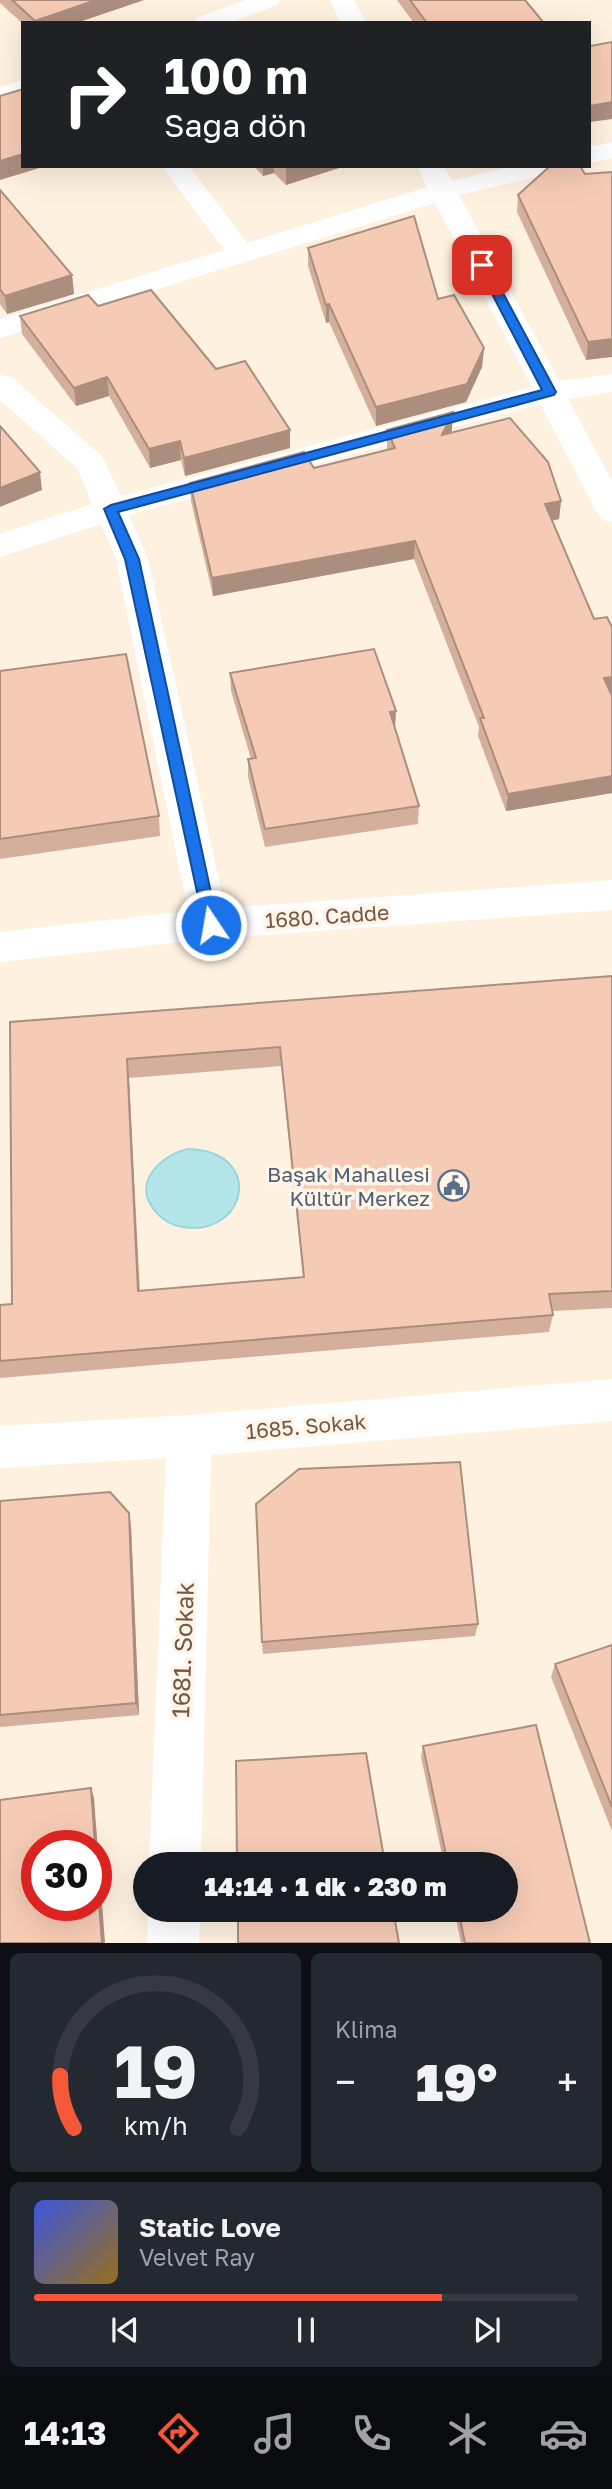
<!DOCTYPE html>
<html lang="tr">
<meta charset="utf-8">
<style>
body{margin:0;font-family:"Golos Text",sans-serif;background:#242831;color:#f1f3f6;height:100vh;display:flex;flex-direction:column;font-size:26px;white-space:nowrap}
*{box-sizing:border-box;margin:0}
p{font-size:23px;color:#9ea1a6}
.icon{flex:none;width:38px;height:38px;fill:none;stroke:currentColor;stroke-width:2;stroke-linecap:round;stroke-linejoin:round}
.map{position:relative;height:1943px;overflow:hidden}
.details{display:flex;flex-direction:column;gap:10px;padding:10px;background:#0d0f14;flex:1}
.details>*{flex:none}
.top-card{position:absolute;left:21px;top:21px;width:570px;height:147px;border-radius:0px;box-shadow:0 7px 28px #0002;background:#202124;color:#fff;overflow:hidden}
.speed{position:absolute;left:21px;top:1830px;display:flex;gap:14px;font-size:35px;font-weight:700;text-align:center}
.speed>*{display:grid;place-content:center;width:91px;height:91px;border-radius:50%;background:#171b24;box-shadow:0 7px 28px #0002;line-height:1}
.speed .limit{border:10px solid #d22;background:#fff;color:#111}
.pin{position:absolute;display:grid;place-items:center;width:60px;height:60px;color:#fff;margin:-30px;border-radius:14px;box-shadow:0 4px 10px #0006}
.me{position:absolute;width:77px;margin:-38px;rotate:348deg;stroke-linejoin:round;filter:drop-shadow(0 0 5px #0008)}
.turn{display:flex;align-items:center;gap:24px;height:147px;padding:0 28px;font-size:32px}
.turn .icon{width:91px;height:91px;stroke-width:2.5}
.turn b{display:block;font-size:49px;line-height:60px}
.big{font-size:52px;font-weight:800;line-height:1.1}
.details .tile{flex:1;display:flex;flex-direction:column;justify-content:center;gap:10px;min-width:0;padding:0 24px;border-radius:10px;background:#242831}
.details .dial{align-items:center;gap:0}
.dial svg{height:182px;overflow:visible;fill:none;stroke:#363941;stroke-width:7;stroke-linecap:round;text-anchor:middle}
.dial text{fill:#f1f3f6;stroke:none}
.song{display:flex;align-items:center;gap:21px}
.cover{width:84px;height:84px;border-radius:10px;background:linear-gradient(135deg,hsl(230 70% 55%),hsl(40 70% 35%))}
.played{height:7px;border-radius:4px;background:linear-gradient(90deg,#f55739 75%,#363941 75%)}
.keys{display:flex;justify-content:space-around;direction:ltr}
.heat{display:flex;justify-content:space-between;align-items:center;font-size:38px;direction:ltr}
.details .tiles{flex:1;display:grid;gap:10px;grid-template-columns:1fr 1fr}
.tile:last-child{grid-column:span 2}
.trip{position:absolute;left:133px;top:1852px;width:385px;height:70px;border-radius:35px;background:#171b24;box-shadow:0 7px 28px #0002;font-weight:800;line-height:70px;text-align:center}
.tab-bar{display:flex;height:112px;justify-content:space-around;align-items:center;background:#090b0e;color:#9ea1a6}
.tab-bar .icon{width:49px;height:49px}
.tab-bar .on{color:#f55739}
.tab-bar b{font-size:32px;color:#f1f3f6}
.map>svg:first-child{display:block}
.water{fill:#b3e5e9;stroke:#98d6dc;stroke-width:2}
.lines{fill:none;stroke-linecap:round;stroke-linejoin:round}
.minor{fill:#fff;fill-rule:evenodd}
.wall{fill:#d4af9c;fill-rule:evenodd}
.shaded-wall{fill:#ac8e7f}
.building{fill:#f6cbb5;stroke:#ac8e7f;stroke-width:2;fill-rule:evenodd}
.route{fill:#1a73e8;stroke:#114b97;stroke-width:2}
.labels{text-anchor:middle;dominant-baseline:central;stroke-width:7;stroke-linejoin:round;paint-order:stroke}
.street-label{font-size:21px;fill:#775445;stroke:#fff5e8}
.service-label{font-size:21px;fill:#4e5e75;stroke:#fff5e8;text-anchor:end}
.near-street-label{font-size:24px;fill:#775445;stroke:#fff5e8}
</style>
<div class="map">
<svg width="612" height="1943" viewBox="0 0 612 1943">
<rect width="100%" height="100%" fill="#fef1e0"/>
<path class="water" d="M188,1149C266,1151 247,1238 182,1227C171,1225 162,1220 155,1211C131,1183 161,1155 188,1149Z"/>
<g class="lines">
<g class="minor">
<polygon points="245,0 280,0 277,5 230,23 194,23 197,18"/>
<polygon points="330,0 354,0 366,23 341,23"/>
<polygon points="23,80 23,97 0,104 0,87"/>
<polygon points="612,142 612,158 590,163 590,147"/>
<polygon points="162,166 189,166 247,243 427,187 417,166 444,166 452,181 512,166 559,166 556,172 459,195 559,381 612,374 612,392 568,399 612,481 612,522 601,519 596,511 540,404 129,515 148,559 225,908 612,880 612,910 210,939 0,962 0,932 188,911 116,559 101,524 0,557 0,534 92,504 77,468 0,400 0,375 11,377 102,456 121,496 532,387 435,203 0,338 0,319 224,250"/>
<polygon points="612,1379 612,1421 211,1455 201,1864 149,1864 166,1458 0,1468 0,1426 189,1415"/>
<polygon points="148,1909 200,1909 199,1943 147,1943"/>
</g>
</g>
<g class="wall">
<polygon points="0,0 144,0 76,23 23,23 23,24 0,3"/>
<polygon points="397,0 525,0 544,23 414,23"/>
<polygon points="254,166 345,166 286,185 274,173 263,176"/>
<polygon points="612,172 586,360 517,212 518,195 585,174"/>
<polygon points="0,190 72,275 74,294 7,314 0,304"/>
<polygon points="308,248 438,299 484,348 482,367 466,402 376,426 329,322 326,323 308,266"/>
<polygon points="98,306 216,369 290,448 185,476 181,460 150,468 109,396 76,406 22,334 20,316"/>
<polygon points="387,430 452,430 451,433 561,501 559,519 552,520 594,619 612,627 612,793 506,811 478,736 479,727 414,559 213,596 191,501 190,483 314,468 387,450"/>
<polygon points="0,671 159,816 160,836 0,859"/>
<polygon points="230,673 395,729 419,806 418,824 265,847 248,777 248,759 251,759 231,691"/>
<path d="M612,976V1308L552,1311L553,1315L549,1332L0,1378V1305L12,1304L10,1022ZM281,1066L303,1277L140,1291L129,1078Z"/>
<polygon points="0,1501 131,1526 139,1715 0,1727"/>
<polygon points="478,1624 475,1636 263,1654 262,1642"/>
<polygon points="612,1645 612,1831 551,1677 555,1664"/>
<polygon points="423,1746 590,1943 461,1943 454,1909 506,1909 506,1864 444,1864 421,1757"/>
</g>
<g class="shaded-wall">
<polygon points="96,0 144,0 76,23 35,23 35,21"/>
<polygon points="612,102 612,119 590,122 590,106"/>
<polygon points="23,154 23,166 46,166 0,180 0,161"/>
<polygon points="263,166 274,166 274,173 263,176"/>
<polygon points="286,166 345,166 286,185"/>
<polygon points="72,275 74,294 7,314 5,296"/>
<polygon points="329,304 329,322 326,323 326,305"/>
<polygon points="612,339 612,357 586,360 588,342"/>
<polygon points="484,348 482,367 466,402 376,426 376,407"/>
<polygon points="107,377 109,396 76,406 74,388"/>
<polygon points="453,412 452,430 441,454 442,435"/>
<polygon points="290,430 290,448 185,476 184,458"/>
<polygon points="180,441 181,460 150,468 149,449"/>
<polygon points="40,472 42,490 0,507 0,488"/>
<polygon points="561,501 559,519 543,523 545,504"/>
<polygon points="415,541 414,559 213,596 212,578"/>
<polygon points="612,677 612,694 601,696 604,678"/>
<polygon points="396,711 395,729 390,712"/>
<polygon points="612,776 612,793 506,811 508,794"/>
<polygon points="127,1059 129,1078 140,1308 138,1291"/>
<polygon points="129,1513 131,1526 139,1715 136,1703"/>
<polygon points="91,1788 94,1798 105,1943 102,1943 96,1861 96,1846 95,1846"/>
</g>
<g class="building">
<polygon points="12,0 96,0 35,21"/>
<polygon points="410,0 525,0 544,23 427,23"/>
<polygon points="612,42 612,102 590,106 590,46"/>
<polygon points="23,89 23,154 0,161 0,96"/>
<polygon points="550,166 580,166 585,174 612,172 612,339 588,342 518,195"/>
<polygon points="0,190 72,275 5,296 0,289"/>
<polygon points="414,216 438,299 454,295 484,348 467,384 376,407 329,304 326,305 308,248"/>
<polygon points="151,290 216,369 245,361 290,430 184,458 180,441 149,449 107,377 74,388 20,316 88,295 98,306"/>
<polygon points="453,412 442,435 510,418 548,462 561,501 545,504 594,619 607,617 612,627 612,677 604,678 612,696 612,776 508,794 480,718 484,718 415,541 212,578 190,483 304,452 314,468 395,448 387,430"/>
<polygon points="0,426 40,472 0,488"/>
<polygon points="374,649 396,711 390,712 419,806 265,829 248,759 256,758 230,673"/>
<polygon points="126,654 159,816 0,839 0,671"/>
<path d="M612,976V1291L549,1294L553,1315L0,1361V1305L12,1304L10,1022ZM280,1047L304,1277L138,1291L127,1059Z"/>
<polygon points="460,1462 478,1624 262,1642 256,1504 299,1469"/>
<polygon points="110,1492 129,1513 136,1703 0,1715 0,1501"/>
<polygon points="612,1645 612,1807 555,1664"/>
<polygon points="536,1725 590,1943 465,1943 458,1909 506,1909 506,1864 448,1864 423,1746"/>
<polygon points="366,1753 385,1864 237,1864 236,1761"/>
<polygon points="91,1788 95,1846 37,1846 37,1906 96,1906 96,1861 102,1943 0,1943 0,1800"/>
<polygon points="238,1909 393,1909 399,1943 238,1943"/>
</g>
<polygon class="route" points="482,261 488,265 556,392 554,395 118,512 139,559 218,925 216,929 205,929 125,559 104,509 111,505 542,390 477,265"/>
<defs>
<symbol id="civic-ring" viewBox="-11 -11 22 22"><circle r="9.5" fill="#fff5e8" stroke="#5c6f8a" stroke-width="1.5"/><path d="M-.6-6.5H3V-4.5H.6V-3L4-1V1h2V6H-6V1h2V-1L-.6-3ZM-1.2 2.5V6h2.4V2.5Z" fill="#5c6f8a"/></symbol>
</defs>
<g fill-rule="evenodd">
<use href="#civic-ring" x="436" y="1168" width="35" height="35"/>
</g>
<g class="labels">
<g class="street-label">
<text transform="translate(327 916) rotate(-4)">1680. Cadde</text>
<text transform="translate(306 1426) rotate(-5)">1685. Sokak</text>
</g>
<g class="service-label">
<text x="430" y="1174">Başak Mahallesi<tspan x="430" dy="24">Kültür Merkez</tspan></text>
</g>
<g class="near-street-label">
<text transform="translate(182 1650) rotate(-88)">1681. Sokak</text>
</g>
</g>
</svg>
<div class="speed"><div class="limit">30</div></div>
<div class="pin" style="left:482px;top:265px;background:#d93025"><svg class="icon" aria-label="arrive" viewBox="0 0 24 24"><path d="M6 21V4h12l-3 4 3 4H6"/></svg></div>
<svg class="me" style="left:211px;top:925px" viewBox="-20 -20 40 40"><circle r="17" fill="#1a73e8" stroke="#fff" stroke-width="3"/><path d="M0-11L8 9 0 5-8 9z" fill="#fff"/></svg>
<div class="trip">14:14 · 1 dk · 230 m</div>
<div class="top-card">
<div class="turn"><svg class="icon" aria-label="right" viewBox="0 0 24 24"><path d="M7 20v-9h11M14 6l5 5-5 5"/></svg><div><b>100 m</b>Sağa dön</div></div>
</div>
</div>
<section class="details">
<div class="tiles">
<div class="tile dial"><svg viewBox="0 0 100 80">
<path d="M14 69A42 42 0 1 1 86 69"/>
<path d="M14 69A42 42 0 0 1 8 46" stroke="#f55739"/>
<text x="50" y="56" font-size="32" font-weight="700">19</text>
<text x="50" y="72" font-size="11">km/h</text>
</svg></div>
<div class="tile"><p>Klima</p>
<div class="heat"><a>−</a><b class="big">19°</b><a>+</a></div>
</div>
<div class="tile">
<div class="song"><i class="cover"></i><div><b>Static Love</b><p>Velvet Ray</p></div></div>
<div class="played"></div>
<div class="keys"><svg class="icon" aria-label="previous" viewBox="0 0 24 24"><path d="M18 5L8 12l10 7zM5 5v14"/></svg><svg class="icon" aria-label="pause" viewBox="0 0 24 24"><path d="M8 5v14M16 5v14"/></svg><svg class="icon" aria-label="next" viewBox="0 0 24 24"><path d="M6 5l10 7-10 7zM19 5v14"/></svg></div>
</div>
</div>
</section>
<nav class="tab-bar">
<b>14:13</b>
<svg class="icon on" aria-label="directions" viewBox="0 0 24 24"><path d="M12 3l9 9-9 9-9-9zM9 14v-3h6M13 9l2 2-2 2"/></svg>
<svg class="icon" aria-label="music" viewBox="0 0 24 24"><path d="M9 18V5l10-2v13"/><circle cx="6" cy="18" r="3"/><circle cx="16" cy="16" r="3"/></svg>
<svg class="icon" aria-label="phone" viewBox="0 0 24 24"><path d="M5 4h4l2 5-3 2q2 4 5 5l2-3 5 2v4C11 20 4 13 5 4z"/></svg>
<svg class="icon" aria-label="climate" viewBox="0 0 24 24"><path d="M12 3v18M4 7l16 10M4 17L20 7"/></svg>
<svg class="icon" aria-label="car" viewBox="0 0 24 24"><path d="M5 17H2v-5l4-1 3-4h7l3 4 3 1v5h-3M9 17h6M6 11h13"/><circle cx="7" cy="17" r="2"/><circle cx="17" cy="17" r="2"/></svg>
</nav>
